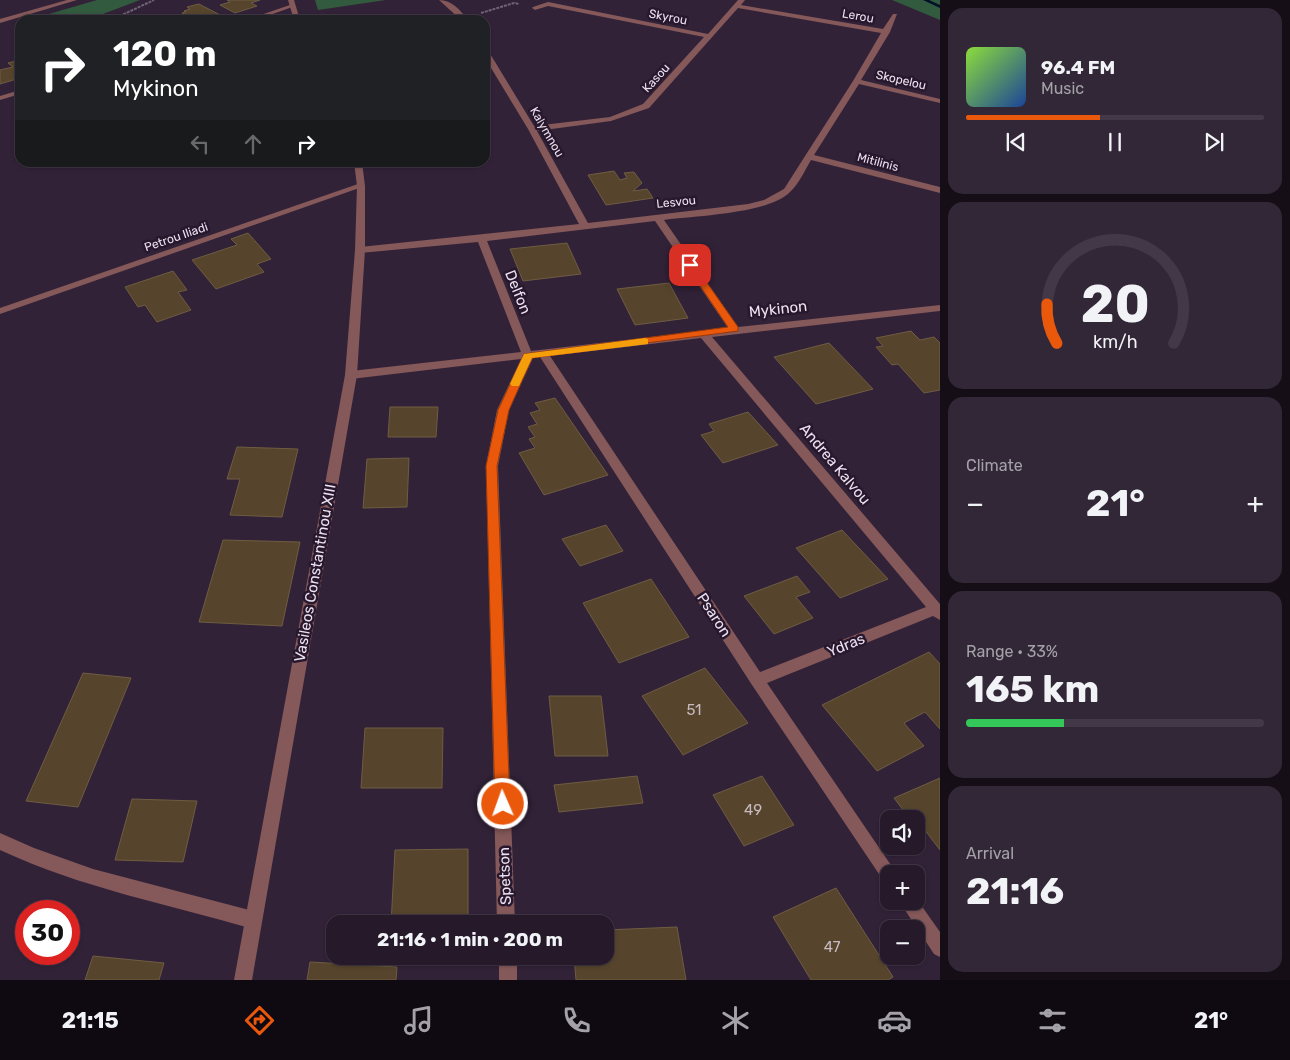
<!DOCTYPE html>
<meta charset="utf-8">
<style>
body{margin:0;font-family:Rubik,sans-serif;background:#322736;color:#f1f3f6;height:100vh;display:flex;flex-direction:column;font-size:19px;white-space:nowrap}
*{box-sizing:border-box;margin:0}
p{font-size:16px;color:#a4a1a8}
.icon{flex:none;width:28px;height:28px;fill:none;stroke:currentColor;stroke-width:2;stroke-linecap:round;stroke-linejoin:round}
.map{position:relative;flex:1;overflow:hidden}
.side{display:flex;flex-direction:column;gap:8px;padding:8px;background:#150e17;width:350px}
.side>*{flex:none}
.top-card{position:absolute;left:15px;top:15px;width:475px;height:152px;border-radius:15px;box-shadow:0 1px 4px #0004,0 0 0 1px #423847;background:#202124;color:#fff;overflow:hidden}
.tools{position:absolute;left:880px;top:810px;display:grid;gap:10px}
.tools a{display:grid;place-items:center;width:45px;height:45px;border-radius:10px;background:#261a2a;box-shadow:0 1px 4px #0004,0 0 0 1px #423847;font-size:25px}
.speed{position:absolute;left:15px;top:900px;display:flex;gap:10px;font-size:25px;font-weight:700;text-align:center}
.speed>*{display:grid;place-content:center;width:65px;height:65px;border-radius:50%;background:#261a2a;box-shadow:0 1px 4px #0004,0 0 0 1px #423847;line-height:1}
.speed .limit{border:8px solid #d22;background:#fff;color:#111}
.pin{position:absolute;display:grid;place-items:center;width:42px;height:42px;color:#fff;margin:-21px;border-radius:10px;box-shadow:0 2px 8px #0006}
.me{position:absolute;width:55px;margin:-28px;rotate:358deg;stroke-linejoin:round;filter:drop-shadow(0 0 4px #0008)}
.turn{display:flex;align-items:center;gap:18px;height:105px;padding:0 15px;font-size:22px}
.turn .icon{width:65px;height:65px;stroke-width:2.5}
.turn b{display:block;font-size:35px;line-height:42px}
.lanes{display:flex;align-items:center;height:48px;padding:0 15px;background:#0003;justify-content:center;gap:25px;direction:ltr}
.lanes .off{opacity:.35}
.big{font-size:38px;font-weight:700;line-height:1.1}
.side .widget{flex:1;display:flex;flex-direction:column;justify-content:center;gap:8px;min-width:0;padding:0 18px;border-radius:15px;background:#322736}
.side .dial{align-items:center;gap:0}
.dial svg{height:130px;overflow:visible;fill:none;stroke:#423847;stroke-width:7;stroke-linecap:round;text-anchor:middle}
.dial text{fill:#f1f3f6;stroke:none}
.song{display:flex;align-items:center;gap:15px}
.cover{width:60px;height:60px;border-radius:8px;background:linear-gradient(135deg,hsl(90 70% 55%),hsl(220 70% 35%))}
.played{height:5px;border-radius:2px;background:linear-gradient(90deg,#ea580c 45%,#423847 45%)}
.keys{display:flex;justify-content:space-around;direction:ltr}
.heat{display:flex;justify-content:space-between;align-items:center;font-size:28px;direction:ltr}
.charge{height:8px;border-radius:4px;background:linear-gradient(90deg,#34c759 33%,#423847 0)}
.trip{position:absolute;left:326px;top:915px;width:288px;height:50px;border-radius:15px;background:#261a2a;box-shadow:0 1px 4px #0004,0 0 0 1px #423847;font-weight:700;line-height:50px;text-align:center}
.tabs{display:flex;height:80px;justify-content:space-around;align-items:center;background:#0f0a11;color:#a4a1a8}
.tabs .icon{width:35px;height:35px}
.tabs .active{color:#ea580c}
.tabs b{font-size:22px;color:#f1f3f6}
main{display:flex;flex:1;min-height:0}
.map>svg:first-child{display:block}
.green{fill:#325a3f}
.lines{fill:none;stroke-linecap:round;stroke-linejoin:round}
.stream{fill:#001028;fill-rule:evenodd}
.building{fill:#56452c;stroke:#6e5c42}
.path{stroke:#716376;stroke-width:2;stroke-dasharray:3 1;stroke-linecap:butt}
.minor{fill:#855859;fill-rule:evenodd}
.tertiary{fill:#855859;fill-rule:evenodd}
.route{fill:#ea580c;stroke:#983908}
.slow{fill:#f59e0b}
.labels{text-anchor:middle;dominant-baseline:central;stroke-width:5;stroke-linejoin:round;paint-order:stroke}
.far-street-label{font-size:12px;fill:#ece1f0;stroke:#28182d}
.street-label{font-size:15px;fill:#ece1f0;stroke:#28182d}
.near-number-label{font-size:15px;fill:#c6babf}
</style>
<main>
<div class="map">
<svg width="940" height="980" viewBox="0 0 940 980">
<rect width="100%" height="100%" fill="#322238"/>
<g class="green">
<polygon points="97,0 140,0 87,20 39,20 49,14"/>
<polygon points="315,0 386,0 318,10"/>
<polygon points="892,0 940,0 940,20"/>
</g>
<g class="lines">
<polygon class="stream" points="923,0 929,0 940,5 940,8"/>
</g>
<g class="building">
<polygon points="227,0 260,0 251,3 257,6 235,13 220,5 230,2"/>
<polygon points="199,4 226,18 219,20 173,20 184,14 182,13 186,12 184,11 190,9 187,7"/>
<polygon points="20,60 20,78 0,84 0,70 13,67 8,63"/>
<polygon points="614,171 620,180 627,178 624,173 634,172 642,183 633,191 647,189 653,198 606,205 588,175"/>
<polygon points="248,233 271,259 257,264 264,272 216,289 192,260 237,245 231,239"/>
<polygon points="567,243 581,274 523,281 510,249"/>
<polygon points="173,271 187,290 178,292 191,310 157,322 145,305 138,307 125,287"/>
<polygon points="669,283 688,318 635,325 617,289"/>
<polygon points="911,331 920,340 934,337 940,343 940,390 924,393 898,364 892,365 876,347 883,346 876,338"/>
<polygon points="829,343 873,389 816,404 774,357"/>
<polygon points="555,398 608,475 544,495 519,453 535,448 529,439 535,437 528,427 537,424 530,413 540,410 535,403"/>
<polygon points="390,407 438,407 436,437 388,437"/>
<polygon points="748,412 778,445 723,463 701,435 714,431 709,424"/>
<polygon points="237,447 298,449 282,517 230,515 240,479 227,479"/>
<polygon points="409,458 407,507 363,508 367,459"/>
<polygon points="606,525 623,551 580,566 562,539"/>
<polygon points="842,530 888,579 840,598 796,548"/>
<polygon points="223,540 300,542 282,626 199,622"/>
<polygon points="797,576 810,592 796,597 813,618 774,634 744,596"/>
<polygon points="651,579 689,637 619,663 583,603"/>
<polygon points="929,652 940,664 940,729 925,712 904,723 924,746 877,771 822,705"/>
<polygon points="705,668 748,723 683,755 642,696"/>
<polygon points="83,673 131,678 78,807 26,801"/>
<polygon points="549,696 601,696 608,756 555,756"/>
<polygon points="365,728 443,728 442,788 361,788"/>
<polygon points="637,776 643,803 559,812 554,785"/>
<polygon points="762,776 794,825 744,846 713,795"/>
<polygon points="940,778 940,850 915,817 910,819 894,798"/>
<polygon points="132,799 197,801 183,862 115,860"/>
<polygon points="468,849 468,924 391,924 395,850"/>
<polygon points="836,888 893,977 888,980 811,980 773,917"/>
<polygon points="677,927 686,980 576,980 574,956 605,956 605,930"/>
<polygon points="93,956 164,963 159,980 85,980"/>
<polygon points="310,962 397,967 396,980 307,980"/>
</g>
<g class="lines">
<g class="path">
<polyline points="481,13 514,3 519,4"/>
<polyline points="104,20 122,15 154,0"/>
</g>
<g class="minor">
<polygon points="67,0 77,0 0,23 0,19"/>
<path d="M439,0C452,0 460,10 468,20H461Z"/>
<path d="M738,0H745L741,5L883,29L893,14H897L890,32L861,80L940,99V103L859,84L814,155L940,187V193L811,160C805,170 799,184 790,192C769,214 694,216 664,220L738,327L940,305V311L712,337L940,604V620L933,616L767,683L897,874H889V882L883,880L752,685L540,357L533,358L509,410L498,466L515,924H497L486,466L497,410L521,359L351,379L345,375L351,371L521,352L478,242L360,253L355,250L360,247L579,224L528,129L485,58V50L489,52L534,126L610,117L643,104L704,37L548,6L535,10L532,8L533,7L548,2L708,34ZM738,8L881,33L853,81L784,189L764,200L748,204L588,223L537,131L611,121L649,108ZM655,221L728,328L531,351L487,241ZM701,338L926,607L760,672L550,356Z"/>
<polygon points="290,5 295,6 256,20 246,20"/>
<polygon points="20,90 20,94 0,100 0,96"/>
<polygon points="358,184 365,186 0,314 0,308"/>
<path d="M0,833L34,848L93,869L253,911L259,914L262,920L259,926L253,929C168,904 81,888 0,850Z"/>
<polygon points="916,898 940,932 940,957 934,954 899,901 916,901"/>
<rect x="499" y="956" width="18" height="24"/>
</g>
<g class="tertiary">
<polygon points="288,0 294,0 300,20 294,20"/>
<polygon points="354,162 362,162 365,186 365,250 357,375 252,980 234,980 345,375 355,250 357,186"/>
</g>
</g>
<polygon class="route" points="690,262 693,263 738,327 738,331 532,358 509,410 497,466 510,804 508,809 503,811 497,809 495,804 486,466 498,410 524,354 728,327 686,265"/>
<polygon class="slow" points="645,338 648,339 648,344 532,358 519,386 512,386 510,384 524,354"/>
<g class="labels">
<g class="far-street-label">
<text transform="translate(858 16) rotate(10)">Lerou</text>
<text transform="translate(668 17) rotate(11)">Skyrou</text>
<text transform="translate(656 78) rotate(-48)">Kasou</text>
<text transform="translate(901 80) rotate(13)">Skopelou</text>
<text transform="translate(547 132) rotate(60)">Kalymnou</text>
<text transform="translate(878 162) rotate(15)">Mitilinis</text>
<text transform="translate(676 202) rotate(-6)">Lesvou</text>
<text transform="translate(176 237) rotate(-19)">Petrou Iliadi</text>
</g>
<g class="street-label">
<text transform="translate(518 292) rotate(68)">Delfon</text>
<text transform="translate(778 309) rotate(-6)">Mykinon</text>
<text transform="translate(835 464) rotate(50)">Andrea Kalvou</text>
<text transform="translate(315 573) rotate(-80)">Vasileos Constantinou XIII</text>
<text transform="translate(714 615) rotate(57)">Psaron</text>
<text transform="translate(846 645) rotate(-22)">Ydras</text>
<text transform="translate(505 876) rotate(-92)">Spetson</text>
</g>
<g class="near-number-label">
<text x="694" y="710">51</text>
<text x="753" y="810">49</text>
<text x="832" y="947">47</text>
</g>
</g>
</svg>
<div class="tools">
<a><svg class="icon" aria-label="sound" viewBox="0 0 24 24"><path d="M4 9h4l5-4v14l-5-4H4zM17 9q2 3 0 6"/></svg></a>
<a>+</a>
<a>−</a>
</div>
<div class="speed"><div class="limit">30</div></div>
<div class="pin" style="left:690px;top:265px;background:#d93025"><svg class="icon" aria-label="arrive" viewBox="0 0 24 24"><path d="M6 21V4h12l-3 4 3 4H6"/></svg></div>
<svg class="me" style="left:503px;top:804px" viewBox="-20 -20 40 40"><circle r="17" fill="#ea580c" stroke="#fff" stroke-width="3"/><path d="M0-11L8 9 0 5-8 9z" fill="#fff"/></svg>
<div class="trip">21:16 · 1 min · 200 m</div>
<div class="top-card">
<div class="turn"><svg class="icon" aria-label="right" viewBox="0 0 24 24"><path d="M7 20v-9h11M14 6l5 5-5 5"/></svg><div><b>120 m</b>Mykinon</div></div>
<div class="lanes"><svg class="icon off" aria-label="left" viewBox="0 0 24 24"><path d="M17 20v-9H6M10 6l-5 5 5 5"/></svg><svg class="icon off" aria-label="ahead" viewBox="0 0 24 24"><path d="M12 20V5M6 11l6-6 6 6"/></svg><svg class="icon" aria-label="right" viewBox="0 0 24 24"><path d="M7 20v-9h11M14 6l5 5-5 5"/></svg></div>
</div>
</div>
<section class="side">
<div class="widget">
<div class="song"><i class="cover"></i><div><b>96.4 FM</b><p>Music</p></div></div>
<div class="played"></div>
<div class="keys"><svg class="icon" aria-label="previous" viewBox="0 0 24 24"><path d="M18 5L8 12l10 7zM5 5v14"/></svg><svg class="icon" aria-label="pause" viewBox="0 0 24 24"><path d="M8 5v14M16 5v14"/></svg><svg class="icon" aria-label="next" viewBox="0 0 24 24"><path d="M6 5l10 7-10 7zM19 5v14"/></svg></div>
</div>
<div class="widget dial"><svg viewBox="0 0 100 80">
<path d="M14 69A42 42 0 1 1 86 69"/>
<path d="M14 69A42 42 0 0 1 8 45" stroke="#ea580c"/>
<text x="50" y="56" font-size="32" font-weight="700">20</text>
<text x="50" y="72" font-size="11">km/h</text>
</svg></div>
<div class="widget"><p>Climate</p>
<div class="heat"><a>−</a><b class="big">21°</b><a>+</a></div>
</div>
<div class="widget"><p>Range · 33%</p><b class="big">165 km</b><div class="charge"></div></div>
<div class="widget"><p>Arrival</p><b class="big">21:16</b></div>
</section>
</main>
<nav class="tabs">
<b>21:15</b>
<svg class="icon active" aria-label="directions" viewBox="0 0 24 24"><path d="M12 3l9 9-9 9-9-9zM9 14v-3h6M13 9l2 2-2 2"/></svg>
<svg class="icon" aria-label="music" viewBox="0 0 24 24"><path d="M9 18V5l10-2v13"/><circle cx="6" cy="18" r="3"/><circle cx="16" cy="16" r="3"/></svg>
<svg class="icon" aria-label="phone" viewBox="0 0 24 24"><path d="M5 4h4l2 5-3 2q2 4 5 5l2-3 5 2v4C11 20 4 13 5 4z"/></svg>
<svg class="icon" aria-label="climate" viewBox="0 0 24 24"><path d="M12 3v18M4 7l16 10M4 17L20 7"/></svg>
<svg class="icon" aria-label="car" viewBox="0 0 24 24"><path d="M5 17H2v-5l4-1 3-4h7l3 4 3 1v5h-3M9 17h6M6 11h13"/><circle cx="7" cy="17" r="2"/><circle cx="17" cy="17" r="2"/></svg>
<svg class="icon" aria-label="filters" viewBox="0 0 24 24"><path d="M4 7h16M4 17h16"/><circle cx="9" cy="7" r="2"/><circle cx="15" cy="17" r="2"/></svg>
<b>21°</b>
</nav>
